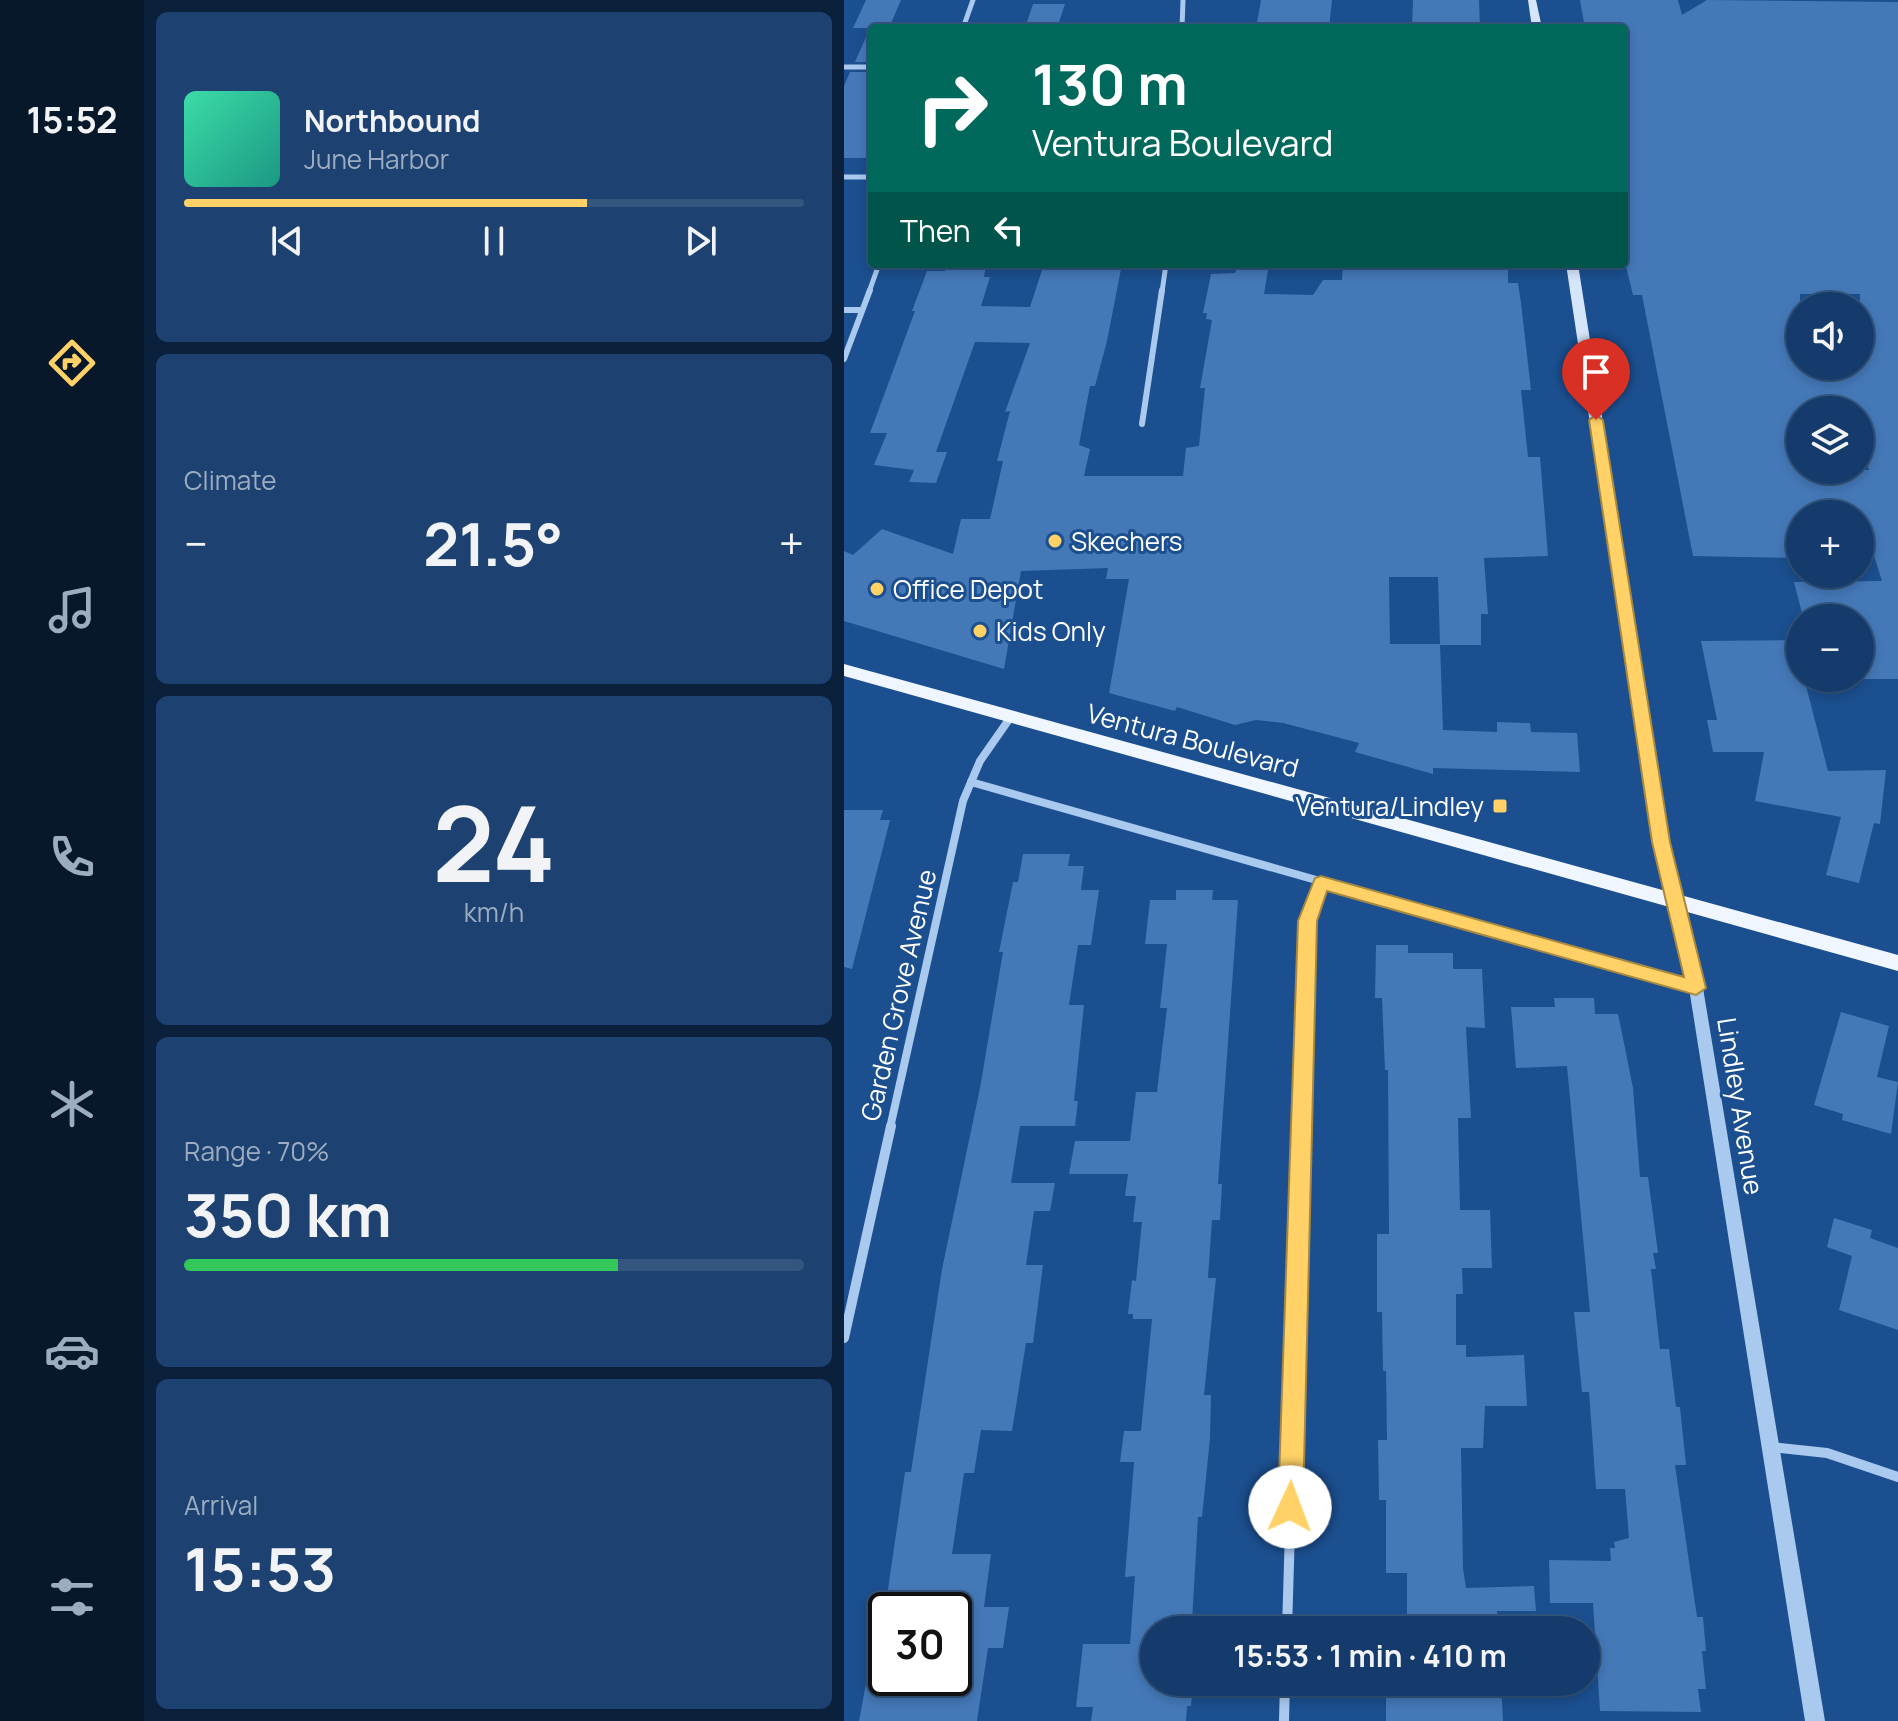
<!DOCTYPE html>
<meta charset="utf-8">
<style>
body{margin:0;font-family:Manrope,sans-serif;background:#1d4271;color:#f1f3f6;height:100vh;display:flex;flex-direction:column;font-size:30px;white-space:nowrap}
*{box-sizing:border-box;margin:0}
p{font-size:26px;color:#9dadc1}
.icon{flex:none;width:44px;height:44px;fill:none;stroke:currentColor;stroke-width:2;stroke-linecap:round;stroke-linejoin:round}
.map{position:relative;flex:1;overflow:hidden}
.sheet{display:flex;flex-direction:column;gap:12px;padding:12px;background:#0b203b;width:700px}
.sheet>*{flex:none}
.banner{position:absolute;left:24px;top:24px;width:760px;height:244px;border-radius:8px;box-shadow:0 4px 12px #0003,0 0 0 2px #33557e;background:#00695c;color:#fff;overflow:hidden}
.fabs{position:absolute;left:942px;top:292px;display:grid;gap:16px}
.fabs a{display:grid;place-items:center;width:88px;height:88px;border-radius:50%;background:#143b6b;box-shadow:0 4px 12px #0003,0 0 0 2px #33557e;font-size:40px}
.speed{position:absolute;left:24px;top:1592px;display:flex;gap:16px;font-size:40px;font-weight:700;text-align:center}
.speed>*{display:grid;place-content:center;width:104px;height:104px;border-radius:50%;background:#143b6b;box-shadow:0 4px 12px #0003,0 0 0 2px #33557e;line-height:1}
.speed .limit{border:4px solid #111;border-radius:12px;background:#fff;color:#111}
.pin{position:absolute;display:grid;place-items:center;width:68px;height:68px;color:#fff;margin:-82px -34px;border-radius:50% 50% 50% 0;rotate:-45deg;box-shadow:0 0 8px #0007}
.pin .icon{rotate:45deg}
.me{position:absolute;width:88px;margin:-44px;rotate:2deg;stroke-linejoin:round;filter:drop-shadow(0 0 6px #0008)}
.turn{display:flex;align-items:center;gap:28px;height:168px;padding:0 32px;font-size:36px}
.turn .icon{width:104px;height:104px;stroke-width:2.5}
.turn b{display:block;font-size:56px;line-height:68px}
.then{display:flex;align-items:center;height:76px;padding:0 32px;background:#0003;gap:16px;font-size:30px}
.big{font-size:60px;font-weight:700;line-height:1.1}
.sheet .tile{flex:1;display:flex;flex-direction:column;justify-content:center;gap:12px;min-width:0;padding:0 28px;border-radius:12px;background:#1d4271}
.sheet .dial{align-items:center;gap:0}
.dial b{font-size:104px;line-height:1}
.song{display:flex;align-items:center;gap:24px}
.cover{width:96px;height:96px;border-radius:12px;background:linear-gradient(135deg,hsl(160 70% 55%),hsl(170 70% 35%))}
.played{height:8px;border-radius:4px;background:linear-gradient(90deg,#ffd166 65%,#33557e 65%)}
.keys{display:flex;justify-content:space-around;direction:ltr}
.heat{display:flex;justify-content:space-between;align-items:center;font-size:44px;direction:ltr}
.charge{height:12px;border-radius:6px;background:linear-gradient(90deg,#34c759 70%,#33557e 0)}
.trip{position:absolute;left:296px;top:1616px;width:460px;height:80px;border-radius:40px;background:#143b6b;box-shadow:0 4px 12px #0003,0 0 0 2px #33557e;font-weight:700;line-height:80px;text-align:center}
main{display:flex;flex:1;min-height:0}
.tab-bar{display:flex;flex-direction:column;width:144px;justify-content:space-around;align-items:center;background:#08182b;color:#9dadc1}
.tab-bar .icon{width:56px;height:56px}
.tab-bar .active{color:#ffd166}
.tab-bar b{font-size:36px;color:#f1f3f6}
.map>svg:first-child{display:block}
.building{fill:#4478b7;fill-rule:evenodd}
.lines{fill:none;stroke-linecap:round;stroke-linejoin:round}
.minor-far3{stroke:#a9c9ee;stroke-width:5}
.minor-far2{stroke:#a9c9ee;stroke-width:6}
.minor-far1{stroke:#a9c9ee;stroke-width:8}
.minor{stroke:#a9c9ee;stroke-width:10}
.tertiary{fill:#a9c9ee;fill-rule:evenodd}
.secondary{fill:#d6e6fa;fill-rule:evenodd}
.primary{fill:#f0f6ff;fill-rule:evenodd}
.route{fill:#ffd166;stroke:#a68842;stroke-width:2}
.poi-dot{fill:#ffd166;stroke:#1b4f8f;stroke-width:3}
.labels{text-anchor:middle;dominant-baseline:central;stroke-width:6;stroke-linejoin:round;paint-order:stroke}
.poi-label{font-size:26px;fill:#fff;stroke:#1b4f8f;text-anchor:start}
.street-label{font-size:26px;fill:#fff;stroke:#1b4f8f}
</style>
<main>
<nav class="tab-bar">
<b>15:52</b>
<svg class="icon active" aria-label="directions" viewBox="0 0 24 24"><path d="M12 3l9 9-9 9-9-9zM9 14v-3h6M13 9l2 2-2 2"/></svg>
<svg class="icon" aria-label="music" viewBox="0 0 24 24"><path d="M9 18V5l10-2v13"/><circle cx="6" cy="18" r="3"/><circle cx="16" cy="16" r="3"/></svg>
<svg class="icon" aria-label="phone" viewBox="0 0 24 24"><path d="M5 4h4l2 5-3 2q2 4 5 5l2-3 5 2v4C11 20 4 13 5 4z"/></svg>
<svg class="icon" aria-label="climate" viewBox="0 0 24 24"><path d="M12 3v18M4 7l16 10M4 17L20 7"/></svg>
<svg class="icon" aria-label="car" viewBox="0 0 24 24"><path d="M5 17H2v-5l4-1 3-4h7l3 4 3 1v5h-3M9 17h6M6 11h13"/><circle cx="7" cy="17" r="2"/><circle cx="17" cy="17" r="2"/></svg>
<svg class="icon" aria-label="filters" viewBox="0 0 24 24"><path d="M4 7h16M4 17h16"/><circle cx="9" cy="7" r="2"/><circle cx="15" cy="17" r="2"/></svg>
</nav>
<section class="sheet">
<div class="tile">
<div class="song"><i class="cover"></i><div><b>Northbound</b><p>June Harbor</p></div></div>
<div class="played"></div>
<div class="keys"><svg class="icon" aria-label="previous" viewBox="0 0 24 24"><path d="M18 5L8 12l10 7zM5 5v14"/></svg><svg class="icon" aria-label="pause" viewBox="0 0 24 24"><path d="M8 5v14M16 5v14"/></svg><svg class="icon" aria-label="next" viewBox="0 0 24 24"><path d="M6 5l10 7-10 7zM19 5v14"/></svg></div>
</div>
<div class="tile"><p>Climate</p>
<div class="heat"><a>−</a><b class="big">21.5°</b><a>+</a></div>
</div>
<div class="tile dial"><b>24</b><p>km/h</p></div>
<div class="tile"><p>Range · 70%</p><b class="big">350 km</b><div class="charge"></div></div>
<div class="tile"><p>Arrival</p><b class="big">15:53</b></div>
</section>
<div class="map">
<svg width="1054" height="1721" viewBox="0 0 1054 1721">
<rect width="100%" height="100%" fill="#1b4f8f"/>
<g class="building">
<polygon points="22,0 57,0 45,28 28,28 28,62 11,62 26,28 9,28"/>
<polygon points="417,0 488,0 485,28 412,28"/>
<polygon points="569,0 635,0 636,28 568,28"/>
<path d="M736,0H834L838,15L863,0L1054,2V679H1016V617H959L950,582L1038,581L1017,514H956V558L849,556L798,295H789L780,258V28H741ZM956,294H1016V369H956ZM956,410H1016V443L1025,470H956Z"/>
<polygon points="189,4 221,4 213,28 181,28"/>
<polygon points="6,72 28,72 28,158 0,158 0,86"/>
<polygon points="104,264 142,264 140,277 146,277 137,306 186,307 200,264 278,264 263,341 251,386 246,386 235,445 246,449 240,476 339,476 342,448 355,446 361,388 356,388 368,320 362,319 363,313 359,313 367,274 391,273 396,264 425,264 420,294 469,295 479,280 498,280 499,264 664,264 664,283 674,283 677,303 687,390 677,390 684,457 696,457 704,556 640,558 644,614 637,614 637,645 596,645 594,577 545,577 546,644 596,644 599,730 653,732 653,722 686,723 687,732 733,733 736,772 589,768 589,774 511,752 515,743 439,723 412,720 391,725 333,707 331,711 265,693 285,579 262,579 264,568 177,571 160,669 0,621 0,551 9,555 38,529 109,554 117,519 146,519 159,461 153,461 166,411 161,412 186,343 131,342 92,452 103,452 92,483 65,482 70,470 30,465 43,433 26,433 71,311 68,311 83,271 101,271"/>
<polygon points="956,640 956,678 960,678 984,771 1042,770 1036,824 1030,823 1015,883 982,875 997,817 911,801 920,752 869,752 863,720 873,720 857,641"/>
<polygon points="0,810 39,810 36,820 46,820 8,969 0,967"/>
<polygon points="179,854 226,854 224,866 240,866 237,890 255,890 247,945 234,945 225,1005 240,1005 230,1101 234,1101 231,1126 176,1126 167,1183 211,1183 206,1211 190,1211 182,1265 199,1265 189,1343 182,1343 168,1431 137,1430 130,1473 120,1473 108,1554 147,1554 140,1607 165,1607 159,1648 144,1648 133,1721 15,1721 23,1678 110,1678 110,1610 41,1610 61,1472 67,1472 98,1269 136,1088 159,952 155,952 169,882 174,882"/>
<polygon points="332,890 369,890 368,900 394,900 374,1184 378,1184 376,1220 368,1220 364,1278 372,1278 360,1395 367,1395 366,1438 358,1517 354,1517 348,1622 310,1622 310,1682 349,1682 347,1706 343,1706 342,1721 247,1721 249,1707 232,1707 239,1644 286,1644 291,1576 281,1577 290,1462 276,1462 280,1431 297,1431 308,1319 289,1319 289,1314 284,1314 288,1280 292,1281 298,1222 289,1222 292,1196 281,1196 284,1174 225,1174 231,1141 286,1141 292,1092 313,1092 323,1008 316,1008 323,944 301,944 306,900 332,900"/>
<polygon points="532,945 564,945 564,953 609,953 609,969 638,969 641,1028 622,1027 627,1118 614,1118 616,1210 646,1210 648,1268 618,1268 619,1294 612,1294 612,1345 622,1345 622,1357 680,1355 683,1406 641,1406 639,1448 617,1448 619,1568 622,1588 690,1586 692,1611 653,1611 654,1630 563,1630 563,1573 542,1573 542,1500 535,1500 534,1440 543,1440 542,1371 539,1371 538,1312 533,1312 533,1234 545,1234 544,1070 541,1070 538,998 531,998"/>
<polygon points="710,998 750,998 751,1014 774,1014 778,1033 789,1088 796,1177 804,1177 814,1253 809,1253 812,1269 807,1269 816,1349 825,1349 832,1407 836,1407 842,1465 831,1465 853,1617 859,1617 862,1651 858,1651 862,1689 854,1689 857,1712 756,1711 749,1603 706,1603 705,1560 767,1561 766,1548 771,1548 770,1542 785,1538 781,1489 752,1489 745,1392 738,1392 730,1312 746,1312 723,1066 672,1068 667,1007 711,1007"/>
<polygon points="997,1012 1045,1026 1033,1077 1054,1082 1047,1134 998,1120 999,1114 970,1105"/>
<polygon points="990,1218 1028,1230 1026,1238 1054,1248 1054,1330 995,1310 1008,1256 983,1247"/>
<polygon points="542,1682 657,1682 659,1721 542,1721"/>
</g>
<g class="lines">
<g class="minor-far3">
<polyline points="119,28 129,0"/>
<polyline points="338,28 339,0"/>
<polyline points="0,67 28,67"/>
<polyline points="0,177 28,177"/>
<polyline points="25,292 35,264"/>
<polyline points="318,292 322,264"/>
</g>
<g class="minor-far2">
<polyline points="0,310 18,310"/>
<polyline points="0,359 26,290"/>
<polyline points="298,424 318,290"/>
</g>
<g class="minor-far1">
<polyline points="127,782 852,988"/>
<polyline points="46,1128 119,801 136,761 166,718"/>
<polyline points="458,1128 464,921 477,883"/>
</g>
<g class="minor">
<polyline points="0,1338 47,1126"/>
<polyline points="927,1447 983,1453 1054,1477"/>
<polyline points="443,1630 458,1126"/>
<polyline points="440,1721 441,1682"/>
</g>
<polygon class="tertiary" points="830,893 835,894 837,898 859,988 981,1721 961,1721 845,988 823,898 825,894"/>
<g class="secondary">
<polygon points="684,0 692,0 698,28 688,28"/>
<polygon points="722,264 734,264 825,842 838,898 836,902 824,902 822,898 809,842"/>
</g>
<polygon class="primary" points="0,664 1054,955 1054,971 0,676"/>
</g>
<polygon class="route" points="752,415 759,420 826,842 862,988 852,995 483,891 473,921 459,1507 455,1515 446,1519 438,1515 434,1507 454,921 471,878 477,876 840,977 808,842 745,420"/>
<g class="poi-dot">
<circle cx="211" cy="541" r="8"/>
<circle cx="33" cy="589" r="8"/>
<circle cx="136" cy="631" r="8"/>
<rect x="648" y="798" width="16" height="16" rx="4"/>
</g>
<g class="labels">
<g class="poi-label">
<text x="227" y="541">Skechers</text>
<text x="49" y="589">Office Depot</text>
<text x="152" y="631">Kids Only</text>
<text x="640" y="806" text-anchor="end">Ventura/Lindley</text>
</g>
<g class="street-label">
<text transform="translate(349 740) rotate(15)">Ventura Boulevard</text>
<text transform="translate(54 995) rotate(-77)">Garden Grove Avenue</text>
<text transform="translate(897 1106) rotate(81)">Lindley Avenue</text>
</g>
</g>
</svg>
<div class="fabs">
<a><svg class="icon" aria-label="sound" viewBox="0 0 24 24"><path d="M4 9h4l5-4v14l-5-4H4zM17 9q2 3 0 6"/></svg></a>
<a><svg class="icon" aria-label="layers" viewBox="0 0 24 24"><path d="M12 4l9 5-9 5-9-5zM3 14l9 5 9-5"/></svg></a>
<a>+</a>
<a>−</a>
</div>
<div class="speed"><div class="limit">30</div></div>
<div class="pin" style="left:752px;top:420px;background:#d93025"><svg class="icon" aria-label="arrive" viewBox="0 0 24 24"><path d="M6 21V4h12l-3 4 3 4H6"/></svg></div>
<svg class="me" style="left:446px;top:1507px" viewBox="-20 -20 40 40"><circle r="19" fill="#fff"/><path d="M0-13L10 11 0 6-10 11z" fill="#ffd166"/></svg>
<div class="trip">15:53 · 1 min · 410 m</div>
<div class="banner">
<div class="turn"><svg class="icon" aria-label="right" viewBox="0 0 24 24"><path d="M7 20v-9h11M14 6l5 5-5 5"/></svg><div><b>130 m</b>Ventura Boulevard</div></div>
<div class="then">Then<svg class="icon" aria-label="left" viewBox="0 0 24 24"><path d="M17 20v-9H6M10 6l-5 5 5 5"/></svg></div>
</div>
</div>
</main>
